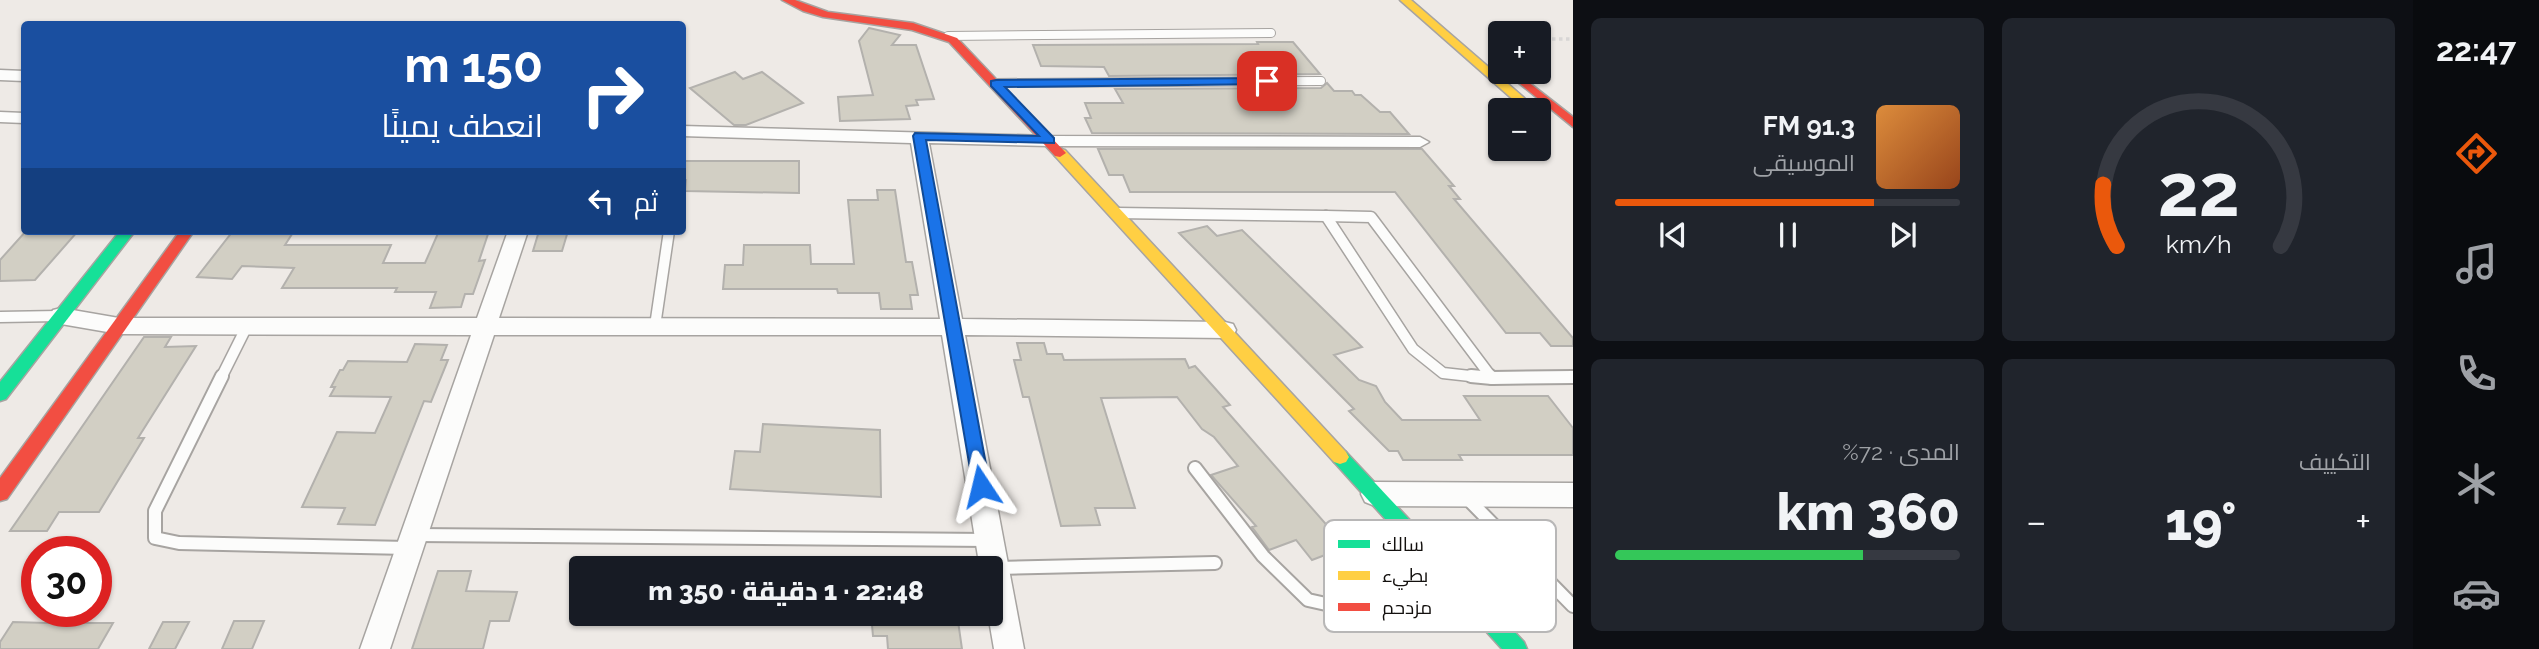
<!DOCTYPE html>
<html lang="ar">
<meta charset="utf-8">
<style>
body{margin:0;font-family:Raleway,Cairo,sans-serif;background:#20242c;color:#f1f3f6;direction:rtl;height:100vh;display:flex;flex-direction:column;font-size:26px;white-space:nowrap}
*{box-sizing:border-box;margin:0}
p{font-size:23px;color:#9ea1a6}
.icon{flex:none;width:38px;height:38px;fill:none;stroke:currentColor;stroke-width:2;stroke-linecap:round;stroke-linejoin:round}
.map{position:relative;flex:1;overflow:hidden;direction:ltr}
.sheet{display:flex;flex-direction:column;gap:18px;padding:18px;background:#0d0f14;width:840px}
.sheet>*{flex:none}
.guide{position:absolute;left:21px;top:21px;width:665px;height:214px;border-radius:7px;box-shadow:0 2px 5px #0004;direction:rtl;background:#1a4fa0;color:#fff;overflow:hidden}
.buttons{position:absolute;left:1488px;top:21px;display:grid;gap:14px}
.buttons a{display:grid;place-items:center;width:63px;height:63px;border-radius:7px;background:#171b24;box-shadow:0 2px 5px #0004;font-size:35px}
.speed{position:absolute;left:21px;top:536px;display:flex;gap:14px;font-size:35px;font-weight:700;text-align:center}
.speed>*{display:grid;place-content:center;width:91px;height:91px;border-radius:50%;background:#171b24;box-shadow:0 2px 5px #0004;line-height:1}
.speed .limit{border:10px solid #d22;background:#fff;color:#111}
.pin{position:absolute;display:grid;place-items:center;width:60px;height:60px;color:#fff;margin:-30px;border-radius:14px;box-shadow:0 4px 10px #0006}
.me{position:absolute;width:77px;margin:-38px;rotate:350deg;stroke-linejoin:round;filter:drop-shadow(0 0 5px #0008)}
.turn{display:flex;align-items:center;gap:24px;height:147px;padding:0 28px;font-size:32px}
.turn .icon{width:91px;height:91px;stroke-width:2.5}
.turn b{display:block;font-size:49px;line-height:60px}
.then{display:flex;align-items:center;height:66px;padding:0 28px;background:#0003;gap:14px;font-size:26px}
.big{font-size:52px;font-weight:800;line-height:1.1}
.sheet .tile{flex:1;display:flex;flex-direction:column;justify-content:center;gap:10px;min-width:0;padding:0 24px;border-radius:10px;background:#20242c}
.sheet .dial{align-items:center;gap:0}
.dial svg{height:182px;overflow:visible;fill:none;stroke:#363941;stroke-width:7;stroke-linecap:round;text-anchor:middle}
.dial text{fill:#f1f3f6;stroke:none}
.song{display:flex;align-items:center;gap:21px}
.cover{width:84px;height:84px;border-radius:10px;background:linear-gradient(135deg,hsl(30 70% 55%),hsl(20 70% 35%))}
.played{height:7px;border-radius:4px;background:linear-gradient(90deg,#ea580c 75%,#363941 75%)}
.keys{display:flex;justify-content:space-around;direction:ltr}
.heat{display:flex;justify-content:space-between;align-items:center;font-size:38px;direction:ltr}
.charge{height:10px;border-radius:5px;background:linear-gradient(90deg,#34c759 72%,#363941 0)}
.sheet .tiles{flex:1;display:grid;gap:18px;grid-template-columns:repeat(2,1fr)}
.trip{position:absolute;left:569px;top:556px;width:434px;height:70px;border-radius:7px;background:#171b24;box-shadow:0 2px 5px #0004;font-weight:800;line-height:70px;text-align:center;direction:rtl}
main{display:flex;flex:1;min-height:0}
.dock{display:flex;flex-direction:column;width:126px;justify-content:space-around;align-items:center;background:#090b0e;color:#9ea1a6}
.dock .icon{width:49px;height:49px}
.dock .current{color:#ea580c}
.dock b{font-size:32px;color:#f1f3f6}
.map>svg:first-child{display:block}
.building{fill:#d2cfc4;stroke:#b3b1ad;stroke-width:2}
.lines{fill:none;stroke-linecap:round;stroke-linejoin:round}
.lane-far2-casing{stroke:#a7a4a1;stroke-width:10}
.lane-far1-casing{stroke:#a7a4a1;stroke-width:13}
.lane-casing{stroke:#a7a4a1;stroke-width:16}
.street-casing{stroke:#a7a4a1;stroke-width:3}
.fast-casing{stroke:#a7a4a1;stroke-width:3}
.slow-casing{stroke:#a7a4a1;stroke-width:3}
.jam-casing{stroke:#a7a4a1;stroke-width:3}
.path{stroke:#d8d6d5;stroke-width:3.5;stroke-dasharray:3.5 3.5;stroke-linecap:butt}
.lane-far2{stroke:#fcfcfb;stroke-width:8}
.lane-far1{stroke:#fcfcfb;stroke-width:10}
.lane{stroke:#fcfcfb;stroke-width:12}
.street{fill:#fcfcfb;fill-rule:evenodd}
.fast{fill:#16e098;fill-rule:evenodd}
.slow{fill:#ffcf43;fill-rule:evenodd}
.jam{fill:#f24e42;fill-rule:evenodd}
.route{fill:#1a73e8;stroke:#114b97;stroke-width:2}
.key{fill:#fff;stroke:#b8b7b7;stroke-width:2}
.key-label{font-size:19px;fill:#13100e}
</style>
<main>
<nav class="dock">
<b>22:47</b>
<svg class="icon current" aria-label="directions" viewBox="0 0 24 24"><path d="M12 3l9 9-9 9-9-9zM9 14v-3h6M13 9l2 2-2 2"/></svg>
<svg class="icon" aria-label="music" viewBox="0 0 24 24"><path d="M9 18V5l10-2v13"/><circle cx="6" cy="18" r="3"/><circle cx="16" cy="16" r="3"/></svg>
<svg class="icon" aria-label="phone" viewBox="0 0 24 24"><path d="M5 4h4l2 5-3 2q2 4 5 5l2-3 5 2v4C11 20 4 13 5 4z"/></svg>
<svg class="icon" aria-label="climate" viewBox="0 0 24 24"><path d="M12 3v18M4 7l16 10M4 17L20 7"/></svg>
<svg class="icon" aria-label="car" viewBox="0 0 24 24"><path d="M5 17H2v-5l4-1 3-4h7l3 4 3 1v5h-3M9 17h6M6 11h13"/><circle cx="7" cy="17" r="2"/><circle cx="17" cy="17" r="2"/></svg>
</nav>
<section class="sheet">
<div class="tiles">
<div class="tile dial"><svg viewBox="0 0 100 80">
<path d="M14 69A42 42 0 1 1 86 69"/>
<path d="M14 69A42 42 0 0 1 8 42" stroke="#ea580c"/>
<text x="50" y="56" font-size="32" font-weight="700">22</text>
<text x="50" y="72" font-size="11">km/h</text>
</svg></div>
<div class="tile">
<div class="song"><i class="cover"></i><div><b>91.3 FM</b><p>الموسيقى</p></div></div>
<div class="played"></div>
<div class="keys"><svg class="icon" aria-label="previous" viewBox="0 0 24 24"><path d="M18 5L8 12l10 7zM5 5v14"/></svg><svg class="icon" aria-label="pause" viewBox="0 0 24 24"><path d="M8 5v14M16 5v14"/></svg><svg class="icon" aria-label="next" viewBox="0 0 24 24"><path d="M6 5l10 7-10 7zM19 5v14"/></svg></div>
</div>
<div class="tile"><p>التكييف</p>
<div class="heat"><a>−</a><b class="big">19°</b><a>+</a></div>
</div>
<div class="tile"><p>المدى · 72%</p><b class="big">360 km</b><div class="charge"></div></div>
</div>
</section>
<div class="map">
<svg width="1573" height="649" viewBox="0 0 1573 649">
<rect width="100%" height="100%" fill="#eeeae6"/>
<g class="building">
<polygon points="869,28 900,35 892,45 916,45 934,99 916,100 918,105 906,106 910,119 840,121 838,97 873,95 859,41"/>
<polygon points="1257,42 1293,42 1320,74 1109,76 1104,67 1041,66 1033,45 1258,44"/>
<polygon points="735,72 743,79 762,72 803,103 746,125 734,125 690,88"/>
<polygon points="1327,83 1334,91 1352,91 1355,95 1361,95 1380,112 1390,112 1409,134 1092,133 1085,118 1091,118 1085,103 1123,103 1115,89 1321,88"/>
<polygon points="1098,149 1422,149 1454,186 1449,186 1460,199 1454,199 1573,338 1573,346 1551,346 1540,333 1506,333 1395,192 1130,192 1123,175 1109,175"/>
<polygon points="682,161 799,161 799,193 685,191 686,180 682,180"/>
<polygon points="877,190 895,190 906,262 912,262 918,295 910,295 912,309 881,309 879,293 838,293 837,289 723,289 725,265 743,265 744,245 810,245 811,264 854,264 848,200 878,200"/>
<polygon points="1207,226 1217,236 1242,230 1362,347 1334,355 1359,380 1376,386 1385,402 1402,420 1480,420 1464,396 1548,396 1573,428 1573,455 1459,455 1462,460 1403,460 1398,451 1389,451 1349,411 1354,409 1179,233"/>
<polygon points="26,231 78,231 35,280 0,281 0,260"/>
<polygon points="233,231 294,231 285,245 391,245 383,263 425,263 439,231 489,231 479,261 485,260 473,294 465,294 461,307 430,308 436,292 395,292 397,288 282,288 294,268 242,266 232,279 197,277"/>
<polygon points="539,231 568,231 562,251 533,251"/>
<polygon points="144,337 171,337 165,347 196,346 138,438 144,438 99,512 59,512 47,531 10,531"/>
<polygon points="1017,343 1044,343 1047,354 1062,354 1064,360 1185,359 1189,368 1195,366 1230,405 1223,407 1346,547 1312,560 1296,540 1269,550 1252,527 1256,526 1211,475 1238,466 1214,437 1202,429 1177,397 1101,398 1135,508 1095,508 1100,525 1061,526 1029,397 1023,397 1014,360 1021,360"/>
<polygon points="415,344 447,345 441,360 448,360 431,402 424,401 375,525 338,524 345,508 302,507 337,432 375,433 391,397 330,396 335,387 331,387 340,370 343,370 348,361 407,362"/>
<polygon points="763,424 880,430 881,497 730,489 735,451 760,452"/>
<polygon points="438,571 471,571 466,591 517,592 509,621 490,621 483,649 412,649"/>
<polygon points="871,614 957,614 962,649 888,649 887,636 873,636"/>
<polygon points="234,621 264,621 252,649 222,649"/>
<polygon points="13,622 47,623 113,623 98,649 0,649 0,642"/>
<polygon points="163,622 189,622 175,649 149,649"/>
</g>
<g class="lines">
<defs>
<g id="lane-far2">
<polyline points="948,36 1271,33"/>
<polyline points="996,83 1321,81"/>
</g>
<g id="lane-far1">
<polyline points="1117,213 1326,216"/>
<polyline points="1326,216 1371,217 1492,378"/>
<polyline points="1326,216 1413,349 1443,373 1488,378"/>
<polyline points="0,317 58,316"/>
<polyline points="655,326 669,231"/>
<polyline points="221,378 247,326"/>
<polyline points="1528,378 1573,377"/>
</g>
<g id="lane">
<polyline points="222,376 155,511 155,538 179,543 408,548"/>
<polyline points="1471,376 1492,378 1490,376"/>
<polyline points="1492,378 1573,377"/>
<polyline points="1195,468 1263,556 1308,600 1335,606 1457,599"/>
<polyline points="1467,498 1573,606"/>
<polyline points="416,535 988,540"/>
<polyline points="998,568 1215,563"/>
</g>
<g id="street">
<polygon points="0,70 24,71 24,81 0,80"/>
<polygon points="0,112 24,113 24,123 0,122"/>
<polygon points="682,126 1049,136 1420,137 1429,142 1420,147 1049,146 929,143 962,319 1225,322 1233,324 1236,330 1233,336 1225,338 965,335 1024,649 994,649 988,614 990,614 990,569 980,569 942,335 494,335 390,649 360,649 471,335 119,334 61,324 53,322 50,316 53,310 61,308 119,318 477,318 508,231 528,231 499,318 940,319 911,143 682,136"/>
<polygon points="1375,482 1573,483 1573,507 1375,506 1365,502 1361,494 1365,486"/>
</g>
<g id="fast">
<polygon points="120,231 135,231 6,399 0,401 0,382"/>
<polygon points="1340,450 1346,452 1524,642 1527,649 1502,649 1334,462 1331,457 1334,452"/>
</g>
<g id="slow">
<polygon points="1400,0 1411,0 1538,110 1525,110"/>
<polygon points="1060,149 1065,150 1346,452 1349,457 1346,462 1340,464 1334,462 1055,156 1054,153"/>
</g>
<g id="jam">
<polygon points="782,0 795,0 828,12 913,23 957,38 1066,153 1060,157 1055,156 949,42 912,30 823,17 803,11"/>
<polygon points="1518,74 1573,117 1573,127 1514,79 1514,75"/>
<polygon points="180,231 194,231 7,499 0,501 0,478"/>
</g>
</defs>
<use href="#lane-far2" class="lane-far2-casing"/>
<use href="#lane-far1" class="lane-far1-casing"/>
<use href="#lane" class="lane-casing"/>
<use href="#street" class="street-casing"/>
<use href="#fast" class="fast-casing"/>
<use href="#slow" class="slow-casing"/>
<use href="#jam" class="jam-casing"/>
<polyline class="path" points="1538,39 1573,39"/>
<use href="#lane-far2" class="lane-far2"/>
<use href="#lane-far1" class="lane-far1"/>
<use href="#lane" class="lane"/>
<use href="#street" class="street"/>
<use href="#fast" class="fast"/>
<use href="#slow" class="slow"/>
<use href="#jam" class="jam"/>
</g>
<polygon class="route" points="1267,78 1273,81 1271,84 1005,87 1054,138 1054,143 926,140 990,486 988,492 981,494 974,492 913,136 915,133 1039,136 991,86 991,81 996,80"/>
<rect x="1324" y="520" width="232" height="112" rx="10" class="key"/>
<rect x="1338" y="540" width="32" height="8" fill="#16e098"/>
<rect x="1338" y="571" width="32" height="9" fill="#ffcf43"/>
<rect x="1338" y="603" width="32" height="8" fill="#f24e42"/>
<g class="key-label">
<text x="1382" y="551">سالك</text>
<text x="1382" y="582">بطيء</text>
<text x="1382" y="614">مزدحم</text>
</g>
</svg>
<div class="buttons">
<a>+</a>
<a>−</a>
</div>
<div class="speed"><div class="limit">30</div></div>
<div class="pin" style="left:1267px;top:81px;background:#d93025"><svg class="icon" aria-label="arrive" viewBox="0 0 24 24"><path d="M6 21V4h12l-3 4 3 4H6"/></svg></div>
<svg class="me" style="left:981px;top:486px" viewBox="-20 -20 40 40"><path d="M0-17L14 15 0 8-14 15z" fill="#1a73e8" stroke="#fff" stroke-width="4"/></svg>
<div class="trip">22:48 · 1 دقيقة · 350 m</div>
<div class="guide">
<div class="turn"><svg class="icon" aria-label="right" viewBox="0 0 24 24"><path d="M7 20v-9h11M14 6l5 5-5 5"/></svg><div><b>150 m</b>انعطف يمينًا</div></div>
<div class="then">ثم<svg class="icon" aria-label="left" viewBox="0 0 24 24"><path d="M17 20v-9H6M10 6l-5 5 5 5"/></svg></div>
</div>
</div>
</main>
